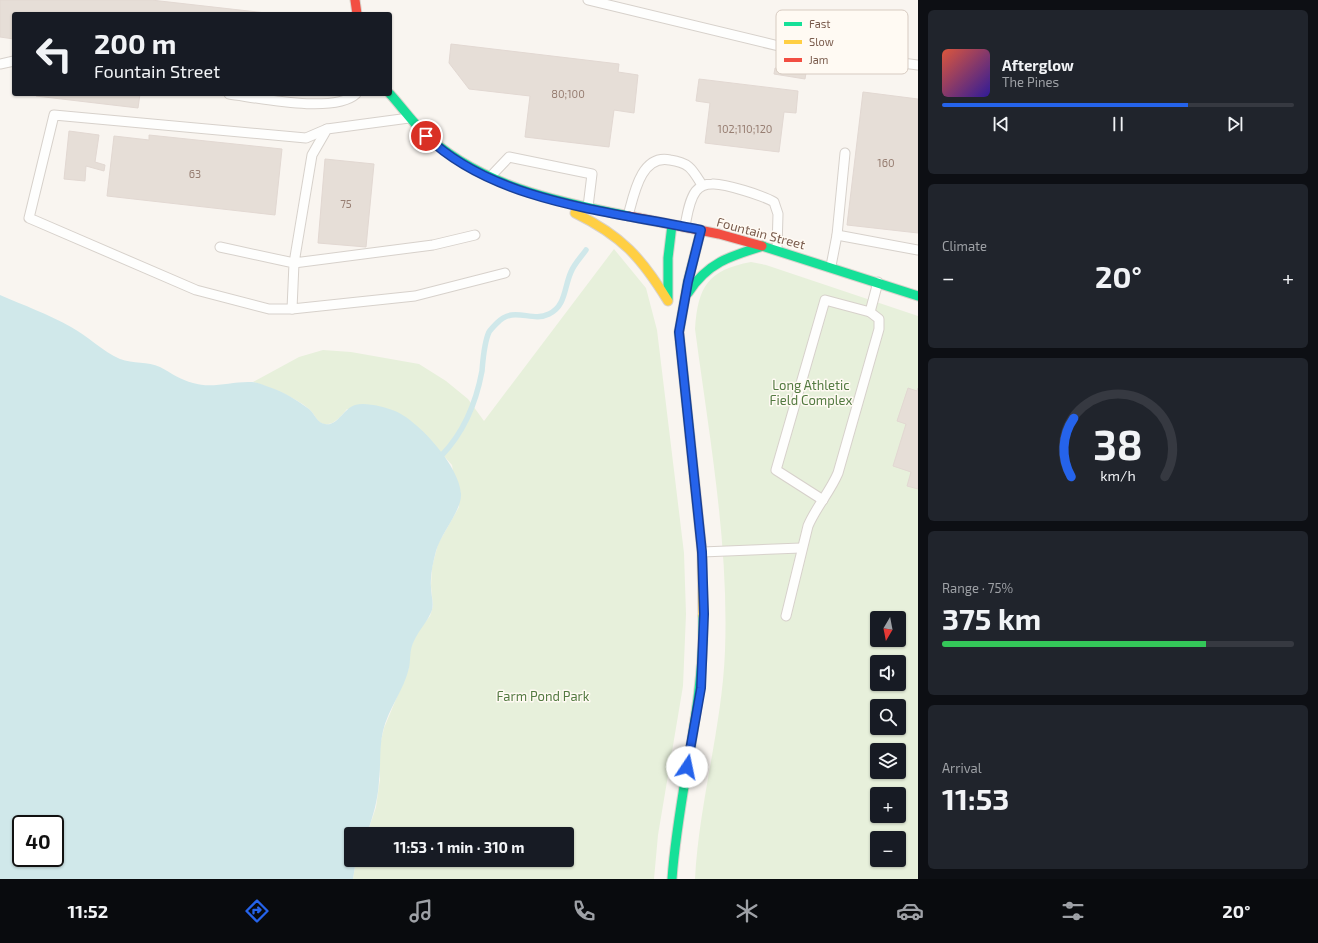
<!DOCTYPE html>
<meta charset="utf-8">
<style>
body{margin:0;font-family:"Exo 2",sans-serif;background:#20242c;color:#f1f3f6;height:100vh;display:flex;flex-direction:column;font-size:15px;white-space:nowrap}
*{box-sizing:border-box;margin:0}
p{font-size:13px;color:#9ea1a6}
.icon{flex:none;width:22px;height:22px;fill:none;stroke:currentColor;stroke-width:2;stroke-linecap:round;stroke-linejoin:round}
.map{position:relative;flex:1;overflow:hidden}
.side{display:flex;flex-direction:column;gap:10px;padding:10px;background:#0d0f14;width:400px}
.side>*{flex:none}
.top-card{position:absolute;left:12px;top:12px;width:380px;height:84px;border-radius:4px;box-shadow:0 1px 3px #0004;background:#171b24;color:#f1f3f6;overflow:hidden}
.needle{width:26px;rotate:190deg}
.fabs{position:absolute;left:870px;top:611px;display:grid;gap:8px}
.fabs a{display:grid;place-items:center;width:36px;height:36px;border-radius:4px;background:#171b24;box-shadow:0 1px 3px #0004;font-size:20px}
.speed{position:absolute;left:12px;top:815px;display:flex;gap:8px;font-size:20px;font-weight:700;text-align:center}
.speed>*{display:grid;place-content:center;width:52px;height:52px;border-radius:50%;background:#171b24;box-shadow:0 1px 3px #0004;line-height:1}
.speed .limit{border:2px solid #111;border-radius:6px;background:#fff;color:#111}
.pin{position:absolute;display:grid;place-items:center;width:34px;height:34px;color:#fff;margin:-17px;border:2px solid #fff;border-radius:50%;box-shadow:0 1px 4px #0007}
.me{position:absolute;width:44px;margin:-22px;rotate:11deg;stroke-linejoin:round;filter:drop-shadow(0 0 3px #0008)}
.turn{display:flex;align-items:center;gap:14px;height:84px;padding:0 16px;font-size:18px}
.turn .icon{width:52px;height:52px;stroke-width:2.5}
.turn b{display:block;font-size:28px;line-height:34px}
.big{font-size:30px;font-weight:700;line-height:1.1}
.side .widget{flex:1;display:flex;flex-direction:column;justify-content:center;gap:6px;min-width:0;padding:0 14px;border-radius:6px;background:#20242c}
.side .dial{align-items:center;gap:0}
.dial svg{height:104px;overflow:visible;fill:none;stroke:#363941;stroke-width:7;stroke-linecap:round;text-anchor:middle}
.dial text{fill:#f1f3f6;stroke:none}
.song{display:flex;align-items:center;gap:12px}
.cover{width:48px;height:48px;border-radius:6px;background:linear-gradient(135deg,hsl(10 70% 55%),hsl(250 70% 35%))}
.played{height:4px;border-radius:2px;background:linear-gradient(90deg,#2563eb 70%,#363941 70%)}
.keys{display:flex;justify-content:space-around;direction:ltr}
.heat{display:flex;justify-content:space-between;align-items:center;font-size:22px;direction:ltr}
.charge{height:6px;border-radius:3px;background:linear-gradient(90deg,#34c759 75%,#363941 0)}
.trip{position:absolute;left:344px;top:827px;width:230px;height:40px;border-radius:4px;background:#171b24;box-shadow:0 1px 3px #0004;font-weight:700;line-height:40px;text-align:center}
.tab-bar{display:flex;height:64px;justify-content:space-around;align-items:center;background:#090b0e;color:#9ea1a6}
.tab-bar .icon{width:28px;height:28px}
.tab-bar .current{color:#2563eb}
.tab-bar b{font-size:18px;color:#f1f3f6}
main{display:flex;flex:1;min-height:0}
.map>svg:first-child{display:block}
.green{fill:#e7f0db;fill-rule:evenodd}
.water{fill:#d0e8ea;fill-rule:evenodd}
.lines{fill:none;stroke-linecap:round;stroke-linejoin:round}
.stream{stroke:#d0e8ea;stroke-width:5.5}
.building{fill:#e6ded7;stroke:#e2d8d2}
.lane-casing{stroke:#d7d1cb;stroke-width:11}
.fast-casing{stroke:#d9d2cb;stroke-width:11}
.slow-casing{stroke:#d9d2cb;stroke-width:11}
.jam-casing{stroke:#d9d2cb;stroke-width:11}
.lane{stroke:#fefefd;stroke-width:9}
.fast{stroke:#16e098;stroke-width:9}
.slow{stroke:#ffcf43;stroke-width:9}
.jam{stroke:#f24e42;stroke-width:9}
.route-casing{stroke:#184099;stroke-width:10}
.route{stroke:#2563eb;stroke-width:7}
.labels{text-anchor:middle;dominant-baseline:central;stroke-width:3;stroke-linejoin:round;paint-order:stroke}
.number-label{font-size:11px;fill:#977e72}
.street-label{font-size:13px;fill:#7a5c4d;stroke:#fffaf3}
.park-label{font-size:13px;fill:#537a41;stroke:#fffaf3}
.key{fill:#fffaf3;stroke:#d7cbc1;stroke-width:1}
.key-label{font-size:11px;fill:#7a5c4d}
</style>
<main>
<div class="map">
<svg width="918" height="879" viewBox="0 0 918 879">
<rect width="100%" height="100%" fill="#f9f5f0"/>
<g class="green">
<path d="M614,249L646,288L657,330L684,553L686,614L683,686L658,835L654,879H353L356,860H567V834H367L376,807L380,779L379,749L384,728L409,668V651L418,631L430,616L433,606L431,586L432,567L438,544L459,507L452,465L428,438L347,409C342,415 334,426 324,424C317,423 315,414 309,409C293,396 272,388 253,382L299,357L323,350L351,352L419,364L446,381L468,399L484,421Z"/>
<path d="M751,262L766,265L918,316V879H695C699,802 722,728 725,651C729,543 709,435 695,329C698,286 708,270 751,262ZM877,618H899V640H877ZM877,662H899V684H877ZM877,706H899V728H877ZM877,750H899V772H877ZM877,794H899V816H877ZM877,838H899V860H877Z"/>
</g>
<path class="water" d="M0,295C23,305 48,314 71,327C88,336 102,351 120,359C133,364 148,361 160,367C171,373 181,380 193,383C213,389 231,381 252,382C257,382 264,385 269,387C284,392 297,400 309,409C315,414 317,423 325,424C337,427 344,408 355,405C366,402 384,407 395,411C419,421 460,467 461,494C462,510 441,533 436,551C433,563 430,575 431,587C431,595 434,603 432,610C428,621 419,630 414,641C409,651 411,658 409,668C404,690 388,709 383,731C379,748 381,764 379,781C378,800 373,816 367,834H351V860H356L353,879H0ZM21,824H55V858H21Z"/>
<g class="lines">
<path class="stream" d="M442,455C465,431 476,403 482,371C483,359 484,343 489,332C491,329 495,325 497,323C514,305 531,323 549,314C566,306 564,287 571,272C574,264 581,257 586,250"/>
</g>
<g class="building">
<polygon points="0,0 151,0 275,14 14,14 14,39 0,37"/>
<polygon points="451,44 619,64 618,72 638,75 634,113 614,110 609,147 525,137 530,96 469,89 449,63"/>
<polygon points="775,68 806,73 805,79 774,74"/>
<polygon points="699,79 798,91 796,113 784,112 779,152 705,143 710,103 696,101"/>
<polygon points="863,92 918,99 918,233 847,225"/>
<polygon points="36,94 140,94 138,108 36,96"/>
<polygon points="69,131 99,135 95,162 105,165 104,171 86,166 85,181 64,179"/>
<polygon points="149,135 282,149 275,215 107,196 114,136 149,140"/>
<polygon points="325,159 374,164 366,247 318,243"/>
<polygon points="908,388 917,391 918,388 918,489 907,486 911,472 893,466 906,424 897,421"/>
</g>
<g class="lines">
<defs>
<g id="lane">
<polyline points="588,0 787,48 918,65"/>
<polyline points="0,64 14,61"/>
<path d="M229,94C259,98 334,114 356,94"/>
<polyline points="409,118 327,129 312,155 294,263 433,245 475,235"/>
<polyline points="491,176 509,157 592,174 588,207"/>
<path d="M628,216C634,194 641,154 670,160C690,163 692,169 702,185"/>
<path d="M685,226C687,216 689,200 696,191C700,186 705,184 712,184C724,183 764,196 774,202L778,214L777,249"/>
<polyline points="837,235 918,250"/>
<polyline points="220,247 294,263 292,309 415,296 505,273"/>
<polyline points="831,266 837,235 845,153"/>
<polyline points="292,309 269,309 196,290 29,218 54,115 306,138 327,129"/>
<polyline points="823,500 776,470 825,300 870,312"/>
<polyline points="702,552 801,548"/>
<path d="M786,616L808,526C816,507 830,492 838,473L879,329V319L870,312L878,282"/>
</g>
<g id="fast">
<path d="M390,94C401,106 410,119 422,131C476,185 557,202 629,216"/>
<polyline points="762,246 918,296"/>
<path d="M688,293C707,263 730,256 763,246"/>
<polyline points="668,299 668,258 672,225"/>
<polyline points="690,437 679,332 688,281 701,230"/>
<path d="M672,879C678,791 705,705 703,616"/>
</g>
<g id="slow">
<path d="M575,213C622,236 641,257 668,301"/>
<polyline points="690,437 702,552 703,616"/>
</g>
<g id="jam">
<polyline points="355,0 357,14"/>
<polyline points="629,216 719,234 762,246"/>
</g>
</defs>
<use href="#lane" class="lane-casing"/>
<use href="#fast" class="fast-casing"/>
<use href="#slow" class="slow-casing"/>
<use href="#jam" class="jam-casing"/>
<use href="#lane" class="lane"/>
<use href="#fast" class="fast"/>
<use href="#slow" class="slow"/>
<use href="#jam" class="jam"/>
</g>
<g class="lines">
<defs>
<path id="route" d="M426,136C495,203 611,211 701,230L688,282L679,332L702,552L704,614L701,688L687,767"/>
</defs>
<use href="#route" class="route-casing"/>
<use href="#route" class="route"/>
</g>
<g class="labels">
<g class="number-label">
<text x="568" y="93">80;100</text>
<text x="745" y="128">102;110;120</text>
<text x="886" y="162">160</text>
<text x="195" y="173">63</text>
<text x="346" y="203">75</text>
</g>
<g class="street-label">
<text transform="translate(761 233) rotate(15)">Fountain Street</text>
</g>
<g class="park-label">
<text x="811" y="385">Long Athletic<tspan x="811" dy="15">Field Complex</tspan></text>
<text x="543" y="696">Farm Pond Park</text>
</g>
</g>
<rect x="776" y="10" width="132" height="64" rx="6" class="key"/>
<rect x="784" y="22" width="18" height="4" fill="#16e098"/>
<rect x="784" y="40" width="18" height="4" fill="#ffcf43"/>
<rect x="784" y="58" width="18" height="4" fill="#f24e42"/>
<g class="key-label">
<text x="809" y="28">Fast</text>
<text x="809" y="46">Slow</text>
<text x="809" y="64">Jam</text>
</g>
</svg>
<div class="fabs">
<a><svg class="needle" viewBox="-14 -14 28 28"><path d="M0-13l5 13h-10z" fill="#e53935"/><path d="M0 13l5-13h-10z" fill="#9ea1a6"/></svg></a>
<a><svg class="icon" aria-label="sound" viewBox="0 0 24 24"><path d="M4 9h4l5-4v14l-5-4H4zM17 9q2 3 0 6"/></svg></a>
<a><svg class="icon" aria-label="search" viewBox="0 0 24 24"><circle cx="10" cy="10" r="6"/><path d="M15 15l6 6"/></svg></a>
<a><svg class="icon" aria-label="layers" viewBox="0 0 24 24"><path d="M12 4l9 5-9 5-9-5zM3 14l9 5 9-5"/></svg></a>
<a>+</a>
<a>−</a>
</div>
<div class="speed"><div class="limit">40</div></div>
<div class="pin" style="left:426px;top:136px;background:#d93025"><svg class="icon" aria-label="arrive" viewBox="0 0 24 24"><path d="M6 21V4h12l-3 4 3 4H6"/></svg></div>
<svg class="me" style="left:687px;top:767px" viewBox="-20 -20 40 40"><circle r="19" fill="#fff"/><path d="M0-13L10 11 0 6-10 11z" fill="#2563eb"/></svg>
<div class="trip">11:53 · 1 min · 310 m</div>
<div class="top-card">
<div class="turn"><svg class="icon" aria-label="left" viewBox="0 0 24 24"><path d="M17 20v-9H6M10 6l-5 5 5 5"/></svg><div><b>200 m</b>Fountain Street</div></div>
</div>
</div>
<section class="side">
<div class="widget">
<div class="song"><i class="cover"></i><div><b>Afterglow</b><p>The Pines</p></div></div>
<div class="played"></div>
<div class="keys"><svg class="icon" aria-label="previous" viewBox="0 0 24 24"><path d="M18 5L8 12l10 7zM5 5v14"/></svg><svg class="icon" aria-label="pause" viewBox="0 0 24 24"><path d="M8 5v14M16 5v14"/></svg><svg class="icon" aria-label="next" viewBox="0 0 24 24"><path d="M6 5l10 7-10 7zM19 5v14"/></svg></div>
</div>
<div class="widget"><p>Climate</p>
<div class="heat"><a>−</a><b class="big">20°</b><a>+</a></div>
</div>
<div class="widget dial"><svg viewBox="0 0 100 80">
<path d="M14 69A42 42 0 1 1 86 69"/>
<path d="M14 69A42 42 0 0 1 16 24" stroke="#2563eb"/>
<text x="50" y="56" font-size="32" font-weight="700">38</text>
<text x="50" y="72" font-size="11">km/h</text>
</svg></div>
<div class="widget"><p>Range · 75%</p><b class="big">375 km</b><div class="charge"></div></div>
<div class="widget"><p>Arrival</p><b class="big">11:53</b></div>
</section>
</main>
<nav class="tab-bar">
<b>11:52</b>
<svg class="icon current" aria-label="directions" viewBox="0 0 24 24"><path d="M12 3l9 9-9 9-9-9zM9 14v-3h6M13 9l2 2-2 2"/></svg>
<svg class="icon" aria-label="music" viewBox="0 0 24 24"><path d="M9 18V5l10-2v13"/><circle cx="6" cy="18" r="3"/><circle cx="16" cy="16" r="3"/></svg>
<svg class="icon" aria-label="phone" viewBox="0 0 24 24"><path d="M5 4h4l2 5-3 2q2 4 5 5l2-3 5 2v4C11 20 4 13 5 4z"/></svg>
<svg class="icon" aria-label="climate" viewBox="0 0 24 24"><path d="M12 3v18M4 7l16 10M4 17L20 7"/></svg>
<svg class="icon" aria-label="car" viewBox="0 0 24 24"><path d="M5 17H2v-5l4-1 3-4h7l3 4 3 1v5h-3M9 17h6M6 11h13"/><circle cx="7" cy="17" r="2"/><circle cx="17" cy="17" r="2"/></svg>
<svg class="icon" aria-label="filters" viewBox="0 0 24 24"><path d="M4 7h16M4 17h16"/><circle cx="9" cy="7" r="2"/><circle cx="15" cy="17" r="2"/></svg>
<b>20°</b>
</nav>
